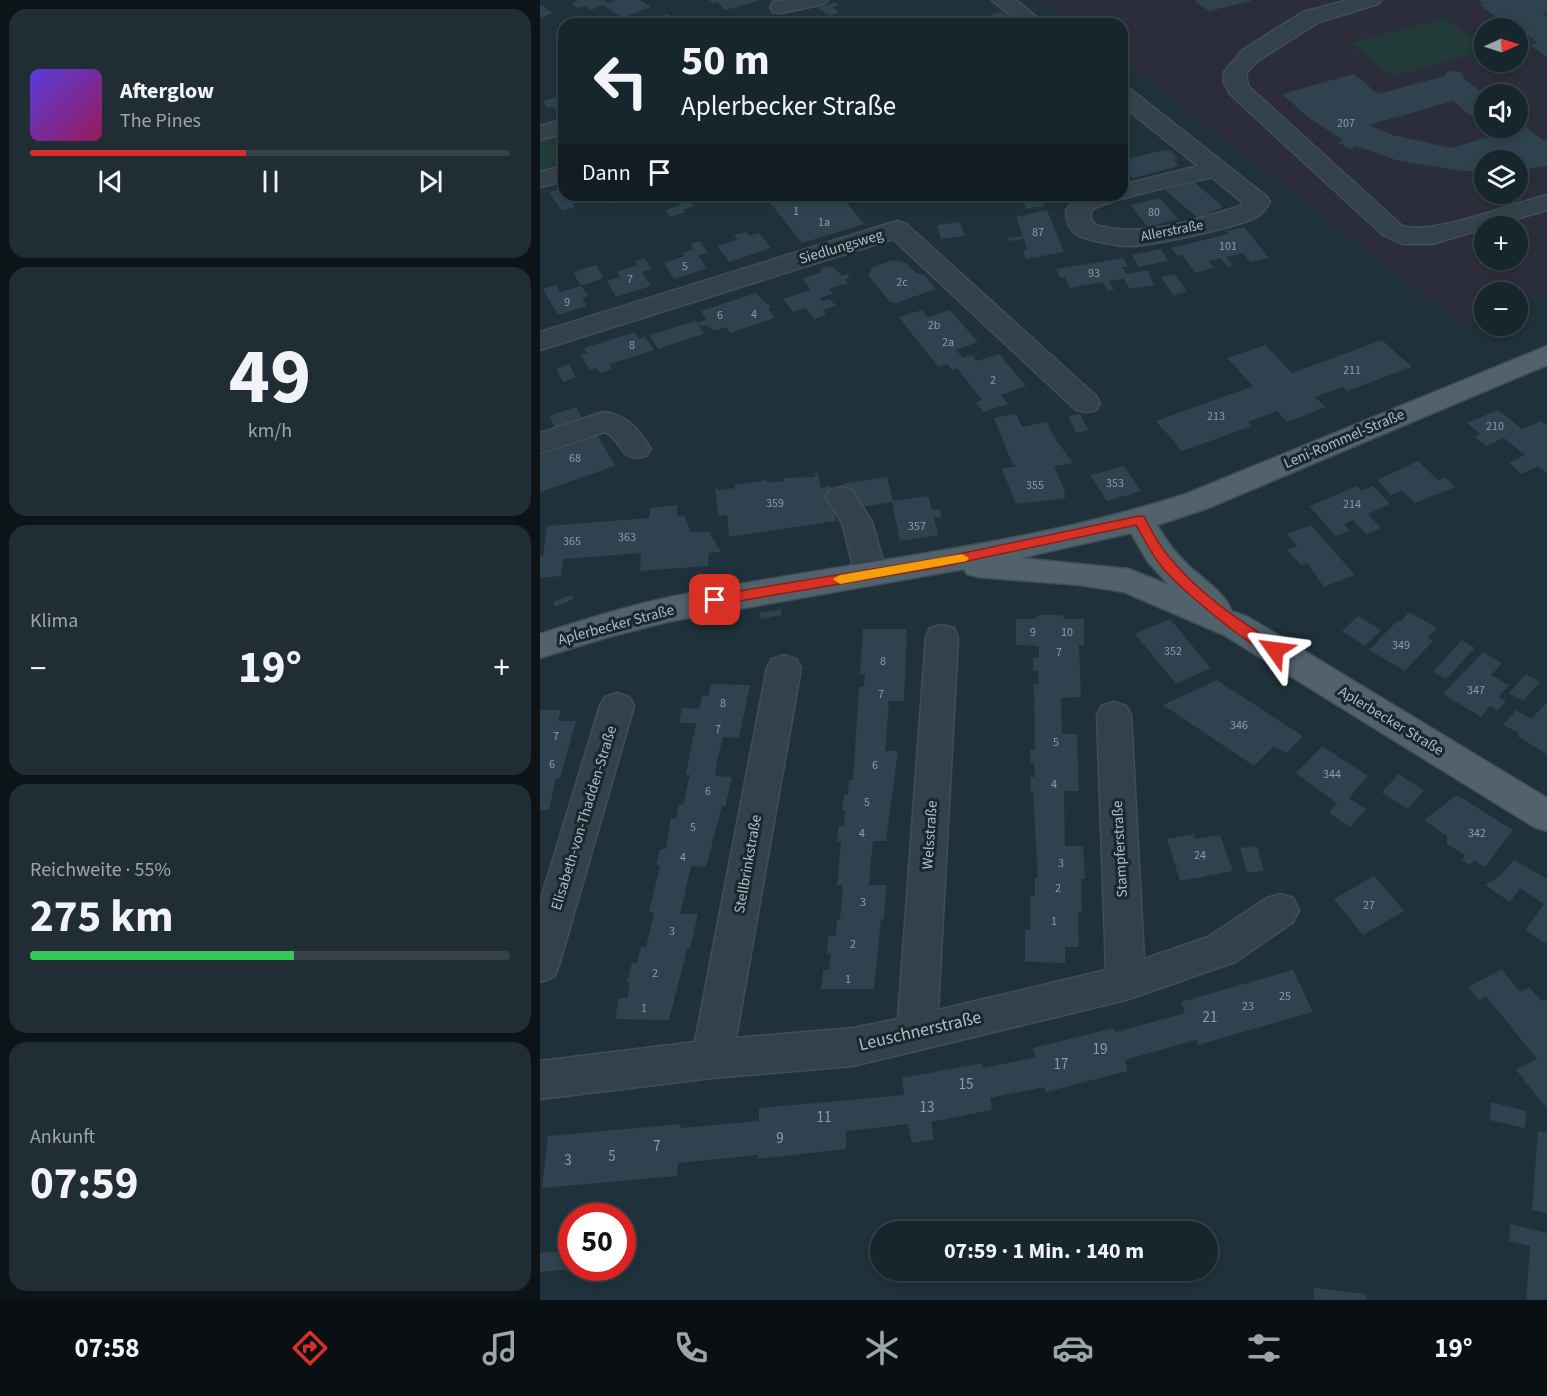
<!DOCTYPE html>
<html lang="de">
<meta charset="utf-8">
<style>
body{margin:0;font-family:"Source Sans 3",sans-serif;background:#202d34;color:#f1f3f6;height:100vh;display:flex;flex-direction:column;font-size:22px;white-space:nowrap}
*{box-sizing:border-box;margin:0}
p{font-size:20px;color:#9ea5a9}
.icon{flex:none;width:33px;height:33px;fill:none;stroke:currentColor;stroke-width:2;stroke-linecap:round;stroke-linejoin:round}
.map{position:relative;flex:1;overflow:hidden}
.side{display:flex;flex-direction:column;gap:9px;padding:9px;background:#0d1418;width:540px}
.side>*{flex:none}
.guide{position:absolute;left:18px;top:18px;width:570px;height:183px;border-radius:18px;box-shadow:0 3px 9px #0003,0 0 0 2px #364248;background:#17252c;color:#f1f3f6;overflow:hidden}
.needle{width:39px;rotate:87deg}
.fabs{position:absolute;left:934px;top:18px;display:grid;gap:12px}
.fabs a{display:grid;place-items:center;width:54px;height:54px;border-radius:50%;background:#17252c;box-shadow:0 3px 9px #0003,0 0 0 2px #364248;font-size:30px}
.speed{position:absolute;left:18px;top:1203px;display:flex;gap:12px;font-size:30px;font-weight:700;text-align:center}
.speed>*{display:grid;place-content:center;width:78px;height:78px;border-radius:50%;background:#17252c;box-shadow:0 3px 9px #0003,0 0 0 2px #364248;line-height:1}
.speed .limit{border:9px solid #d22;background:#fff;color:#111}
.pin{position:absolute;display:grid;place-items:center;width:51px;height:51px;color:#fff;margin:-26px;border-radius:12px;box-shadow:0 3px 9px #0006}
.me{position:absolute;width:66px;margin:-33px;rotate:301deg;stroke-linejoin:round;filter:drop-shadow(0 0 4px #0008)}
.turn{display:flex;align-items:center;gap:21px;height:126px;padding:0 24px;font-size:27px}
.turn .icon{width:78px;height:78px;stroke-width:2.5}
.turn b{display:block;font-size:42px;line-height:51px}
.then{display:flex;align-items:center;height:57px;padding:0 24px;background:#0003;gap:12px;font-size:22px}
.big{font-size:45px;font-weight:700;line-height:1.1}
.side .tile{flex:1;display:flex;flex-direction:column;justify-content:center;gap:9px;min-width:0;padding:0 21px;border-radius:18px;background:#202d34}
.side .dial{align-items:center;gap:0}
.dial b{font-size:78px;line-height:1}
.song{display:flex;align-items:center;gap:18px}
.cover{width:72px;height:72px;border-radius:9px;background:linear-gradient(135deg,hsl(250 70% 55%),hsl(330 70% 35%))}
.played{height:6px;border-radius:3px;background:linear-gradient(90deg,#d93025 45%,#364248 45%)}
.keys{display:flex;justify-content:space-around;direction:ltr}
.heat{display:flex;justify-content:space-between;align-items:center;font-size:33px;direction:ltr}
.charge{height:9px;border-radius:4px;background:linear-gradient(90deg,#34c759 55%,#364248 0)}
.trip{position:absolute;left:330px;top:1221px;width:348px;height:60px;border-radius:30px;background:#17252c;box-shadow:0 3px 9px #0003,0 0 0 2px #364248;font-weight:700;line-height:60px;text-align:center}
.tabs{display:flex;height:96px;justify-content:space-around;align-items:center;background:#090f12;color:#9ea5a9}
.tabs .icon{width:42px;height:42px}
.tabs .active{color:#d93025}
.tabs b{font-size:27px;color:#f1f3f6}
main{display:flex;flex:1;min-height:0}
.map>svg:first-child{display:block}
.medical{fill:#2c2d3b;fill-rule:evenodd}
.green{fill:#213b39}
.building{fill:#2e434f}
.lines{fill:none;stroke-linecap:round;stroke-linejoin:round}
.minor-casing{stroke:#404e57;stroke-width:3}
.major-casing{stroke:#404e57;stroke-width:3}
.minor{fill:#33424a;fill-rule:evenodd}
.major{fill:#51626b;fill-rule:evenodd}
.route{fill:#d93025;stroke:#8d1f18;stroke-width:1.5}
.slow{fill:#f59e0b}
.labels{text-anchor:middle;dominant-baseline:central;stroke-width:6;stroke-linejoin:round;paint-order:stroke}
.number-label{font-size:12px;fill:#8d9da8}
.far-street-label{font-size:14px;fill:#aebdc7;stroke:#19272f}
.street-label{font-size:15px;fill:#aebdc7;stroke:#19272f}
.near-number-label{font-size:15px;fill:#8d9da8}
.near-street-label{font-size:18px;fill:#aebdc7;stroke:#19272f}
</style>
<main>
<section class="side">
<div class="tile">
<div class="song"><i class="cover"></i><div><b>Afterglow</b><p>The Pines</p></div></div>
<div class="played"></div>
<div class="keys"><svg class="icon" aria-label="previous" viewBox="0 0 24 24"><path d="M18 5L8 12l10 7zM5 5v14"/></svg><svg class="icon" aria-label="pause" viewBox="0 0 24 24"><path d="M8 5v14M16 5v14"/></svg><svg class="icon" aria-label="next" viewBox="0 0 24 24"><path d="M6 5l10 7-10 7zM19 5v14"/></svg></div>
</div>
<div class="tile dial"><b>49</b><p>km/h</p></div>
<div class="tile"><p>Klima</p>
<div class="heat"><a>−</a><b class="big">19°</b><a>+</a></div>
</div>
<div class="tile"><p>Reichweite · 55%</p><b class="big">275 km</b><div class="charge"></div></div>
<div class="tile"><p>Ankunft</p><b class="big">07:59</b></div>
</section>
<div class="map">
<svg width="1007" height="1300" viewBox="0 0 1007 1300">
<rect width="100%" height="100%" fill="#1f313a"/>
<path class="medical" d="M505,0H1007V294L978,304V292H945V317L923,325L582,60V24H536ZM945,28H978V62H945ZM945,94H978V128H945ZM945,160H978V194H945ZM945,226H978V260H945Z"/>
<g class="green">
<polygon points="905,18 945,48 945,51 853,76 811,43"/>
<polygon points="24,131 24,168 0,175 0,138"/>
</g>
<g class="building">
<polygon points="36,0 64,0 68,3 75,0 100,0 111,7 82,18 63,5 51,10 45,6 37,8 31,4 38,1"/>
<polygon points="169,0 218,0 218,1 185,10 177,2 173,3"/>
<polygon points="658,0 711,0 711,1 669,11 655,1"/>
<polygon points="938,0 1007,0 1007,12 1002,13 1007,17 1007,57 990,45 998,43 969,22 965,23 940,5 944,4"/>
<polygon points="295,2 299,5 292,7 299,12 290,16 278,8"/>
<polygon points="0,4 11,12 13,13 0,18"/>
<polygon points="462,12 477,24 442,24 454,20 450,15"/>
<polygon points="128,14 133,19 139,18 142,21 137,24 102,24 100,22"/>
<polygon points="260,16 271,24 243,22"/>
<polygon points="914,71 922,73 924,79 945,95 945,127 913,101 829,125 853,135 912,148 955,135 946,128 978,128 978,121 1004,141 1007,140 1007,166 978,170 978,160 945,160 945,172 925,171 859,161 816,146 811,149 799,143 803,140 769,118 742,94 814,74 838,94 904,76 907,72"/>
<polygon points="24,95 24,112 19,114 13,107 8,108 3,101"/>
<polygon points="625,150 631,151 638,159 634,160 639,166 593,178 587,171 582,171 582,160"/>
<polygon points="654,182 683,207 658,218 625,190"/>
<polygon points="24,188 24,195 51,195 53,198 32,204 35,207 22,211 9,192"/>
<polygon points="65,195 101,195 102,196 72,204"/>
<polygon points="144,195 154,206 143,210 145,212 130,217 125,210 140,205 134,198"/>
<polygon points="239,195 300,195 324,224 262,243 227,199"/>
<polygon points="501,195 505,206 486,209 482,198"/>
<polygon points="620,198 638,219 608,227 590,205"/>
<polygon points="507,210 524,252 486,259 483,250 487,250 484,239 469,241 467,238 483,236 476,217"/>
<polygon points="420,222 425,236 401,239 397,225"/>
<polygon points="704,227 729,258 710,262 703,253 686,257 693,266 687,267 681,258 668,261 674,268 655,273 642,255 638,256 631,248 688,234 686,231"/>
<polygon points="206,232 209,236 219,233 231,248 189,262 177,246 198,240 194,235"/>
<polygon points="160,241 168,253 158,255 167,268 134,279 124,263 144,256 142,253 154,249 151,244"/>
<polygon points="621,249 628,261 599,267 592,255"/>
<polygon points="104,258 112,269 102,272 111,286 76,297 67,281 80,277 77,272 98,265 95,261"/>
<polygon points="583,258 588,267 582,267 586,274 607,270 614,285 590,289 584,279 569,281 574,290 568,291 563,282 530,288 525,277 520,278 516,269"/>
<polygon points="353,260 366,263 376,273 384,275 396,289 356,303 350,302 328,275 333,267"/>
<polygon points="56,265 64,278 41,286 48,296 42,298 47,306 18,315 3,289 16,285 20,292 41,286 33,272"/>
<polygon points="288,266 295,268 302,276 307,274 310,278 305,279 308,283 289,289 293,294 280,298 282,301 290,299 296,306 283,310 286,315 274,319 266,308 253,312 243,299 271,290 262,278 280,273 282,268"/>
<polygon points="635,274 647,292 633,295 621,277"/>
<polygon points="216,293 231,308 228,309 235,318 190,333 186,327 174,331 166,325 162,327 158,322 167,320 161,311"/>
<polygon points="382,310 388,317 410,310 438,342 416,350 423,358 432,355 436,361 459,354 486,386 461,395 468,404 443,412 436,402 442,400 417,368 412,370 407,364 398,367 359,317"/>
<polygon points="156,321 164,334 118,349 109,335"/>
<polygon points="95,332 99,339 105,337 114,350 70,364 72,369 60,373 57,368 50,370 41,355 47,353 44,348"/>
<polygon points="842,340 872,367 807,391 803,387 775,397 786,407 747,422 737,411 708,422 712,426 642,451 616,421 713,386 687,358 725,345 752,373"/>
<polygon points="29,364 36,377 23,382 16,369"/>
<polygon points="36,407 44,422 17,431 9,416"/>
<polygon points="958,410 982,429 1001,421 1007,425 1007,473 998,466 982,474 969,463 985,455 964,438 946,446 935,437 940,434 927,423"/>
<polygon points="476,414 482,427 507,422 514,437 533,463 514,466 526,494 524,495 526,498 476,504 462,469 476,466 472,463 454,418"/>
<polygon points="540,414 548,430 536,433 528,416"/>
<polygon points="55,431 75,466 0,492 0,450"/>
<polygon points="878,461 898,480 905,477 915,487 875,503 862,491 851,495 837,480"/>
<polygon points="584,466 601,491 567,501 550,475"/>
<polygon points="275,473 278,473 281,488 290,486 296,521 189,537 187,515 178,516 175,487 178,490 195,488 195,485 227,480 227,483 244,481 244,478 275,477"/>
<polygon points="347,477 353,501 388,496 392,510 400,509 401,517 394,518 398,535 360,541 352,502 317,508 301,484"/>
<polygon points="817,486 822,491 833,486 850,504 828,514 841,528 826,534 813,520 804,524 810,531 796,536 769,506"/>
<polygon points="137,505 137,516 144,515 151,532 169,532 181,552 169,553 168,566 100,571 101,553 23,559 21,576 0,578 0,556 3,556 7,526 109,518 110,508"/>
<polygon points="771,525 815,575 784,587 767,563 761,565 747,550 757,546 747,534"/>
<polygon points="31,595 34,599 15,607 13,602"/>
<polygon points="241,609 242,615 221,619 219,613"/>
<polygon points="869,612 897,628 888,638 893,641 865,671 829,650 858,620 860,622"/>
<polygon points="499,615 521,615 526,619 544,619 544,645 539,645 541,697 521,698 522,734 537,734 539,791 524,791 525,846 543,846 545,879 541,879 542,912 538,912 539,947 525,947 525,963 485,962 485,930 490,930 490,896 495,896 495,878 498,878 493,791 491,791 490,777 495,777 494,763 490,763 490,750 495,750 494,684 499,684 498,671 493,671 493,658 499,658 499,646 476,645 476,619 494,619"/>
<polygon points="818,616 841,630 825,646 802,631"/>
<polygon points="630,619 671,668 636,684 595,634"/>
<polygon points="323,629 367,629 364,701 349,701 345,751 358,751 346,841 333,841 330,870 329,885 346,885 344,919 341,919 334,989 281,989 283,970 289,970 291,953 287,954 288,936 296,936 297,920 300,919 303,885 297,885 301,842 297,841 299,826 304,826 305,810 302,810 304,795 308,795 309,780 313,780 319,687 324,686 325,674 320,674"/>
<polygon points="922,640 935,648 906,679 893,672"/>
<polygon points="943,652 962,663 951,675 969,685 959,697 966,701 958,710 950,706 941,717 903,694"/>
<polygon points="986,674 1000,682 983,701 969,693"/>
<polygon points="677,680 687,687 763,736 746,753 734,746 714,766 623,705"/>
<polygon points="171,684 210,685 199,738 183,737 177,762 175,776 192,777 185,807 182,806 166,867 151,866 140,914 158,914 150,949 147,949 129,1020 75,1019 79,998 87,998 90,982 87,982 92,963 97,963 101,947 106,947 114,913 109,912 120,865 116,865 120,849 126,849 131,818 136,819 139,805 143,805 150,775 146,774 156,723 139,723 142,708 159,709 162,696 168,696"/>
<polygon points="1007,703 1007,754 977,736 979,733 963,725 976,710 991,719"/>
<polygon points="0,710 21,710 18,721 36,721 20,778 16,778 9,810 0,810"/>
<polygon points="782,746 828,776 809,798 826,809 810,827 789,813 797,803 756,773"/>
<polygon points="858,774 884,790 868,809 842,793"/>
<polygon points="917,795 973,830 945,867 934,860 930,865 921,860 925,855 907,844 907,836 884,820"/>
<polygon points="654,834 655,839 680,835 693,871 640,881 627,839"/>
<polygon points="717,846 724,871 707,873 700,848"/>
<polygon points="974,860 1007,879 1007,944 985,930 1004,904 980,888 970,902 945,885 960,876"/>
<polygon points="834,876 864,911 823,935 794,899"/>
<polygon points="962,969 980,992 989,987 1001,1001 1007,999 1007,1109 976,1070 997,1059 946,996 939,1000 928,987"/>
<polygon points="753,970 773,1012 658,1045 656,1040 585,1060 588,1071 506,1092 504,1087 450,1098 452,1110 391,1122 394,1139 372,1143 368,1124 326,1129 306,1131 306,1149 218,1159 218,1155 138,1163 137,1176 2,1188 8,1136 140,1124 141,1128 219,1121 219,1108 364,1095 362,1078 442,1063 443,1068 496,1057 493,1048 574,1028 576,1032 645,1013 641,1002"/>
<polygon points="951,1102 986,1111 985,1128 950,1120"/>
<polygon points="998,1131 1007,1133 1007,1213 992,1210"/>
<polygon points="970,1224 1007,1233 1007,1300 986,1300 990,1246 969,1241"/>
<polygon points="32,1250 31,1269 0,1272 0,1253"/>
<polygon points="774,1288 826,1294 827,1300 774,1300"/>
</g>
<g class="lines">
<defs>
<g id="minor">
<polygon points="288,0 284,4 241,13 233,12 230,7 233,2 244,0"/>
<polygon points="452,0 476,0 505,24 481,24"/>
<path d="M808,0H842L838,4L779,22L719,60L706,73L708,86L861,225C886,238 976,202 1007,195V210L892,244H863L843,235L691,95L684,83V72L703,50L763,12Z"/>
<path d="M582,87L590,89L727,197L730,202C727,207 723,213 718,216C701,227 607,247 585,246C576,246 542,239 536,234C528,228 526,220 526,210L537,197L582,195V185L658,166L582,105ZM672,177L703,203L700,206C658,219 608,237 564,227C559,226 554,226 552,221C550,218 551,215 551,211C562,200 649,183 672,177Z"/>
<polygon points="24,119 24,133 0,140 0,126"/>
<polygon points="24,166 24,181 0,187 0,172"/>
<polygon points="357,221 366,224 556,396 560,403 556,410 546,412 536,410 353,239 0,350 0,332"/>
<path d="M63,412C88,415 98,429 111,449L106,456C78,464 85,441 65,432L0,453V433Z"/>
<polygon points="301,487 312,490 332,522 347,574 342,582 331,585 320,582 315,574 302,523 286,497 290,490"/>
<polygon points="402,625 414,628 418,637 398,1010 566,970 557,715 562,706 574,702 586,706 591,715 604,959 668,937 727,898 740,894 753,898 759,910 753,922 695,962 586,1000 313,1066 172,1078 0,1099 0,1061 155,1042 227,668 232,659 244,655 256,659 261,668 196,1038 313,1028 358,1019 386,637 390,628"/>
<polygon points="77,693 89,697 94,706 19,965 14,977 0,982 0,902 60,706 65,697"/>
</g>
<path id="major" d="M1007,346V365L668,508L617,525C625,538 632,549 643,560C654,573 689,595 691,611L708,617L1007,798V831L994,827L684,635L584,592L540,585L438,577L427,574L424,569L131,621L68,637L0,658V634C43,620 87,606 131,597C303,562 479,548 646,494ZM591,533L608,562L629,585L589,569L480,558Z"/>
</defs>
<use href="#minor" class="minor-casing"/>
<use href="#major" class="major-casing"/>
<use href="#minor" class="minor"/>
<use href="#major" class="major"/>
</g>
<path class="route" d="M599,516L604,517C611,529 617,542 626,553C655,591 699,621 740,646L742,650L740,654C721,660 645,591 629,575C615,561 606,542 596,525L400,567L175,605L168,600L175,595L400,558Z"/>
<polygon class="slow" points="422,554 429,558 427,561 300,584 293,579 300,575"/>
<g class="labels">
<g class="number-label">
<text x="806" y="123">207</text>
<text x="256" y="211">1</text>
<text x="614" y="212">80</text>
<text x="284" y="222">1a</text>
<text x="498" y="232">87</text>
<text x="688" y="246">101</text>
<text x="145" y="266">5</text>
<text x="554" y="273">93</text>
<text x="90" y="279">7</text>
<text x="362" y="282">2c</text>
<text x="27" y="302">9</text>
<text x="214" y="314">4</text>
<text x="180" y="315">6</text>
<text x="394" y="325">2b</text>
<text x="408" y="342">2a</text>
<text x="92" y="345">8</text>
<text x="812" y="370">211</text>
<text x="453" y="380">2</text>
<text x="676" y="416">213</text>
<text x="955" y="426">210</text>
<text x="35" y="458">68</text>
<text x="575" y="483">353</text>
<text x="495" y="485">355</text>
<text x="235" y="503">359</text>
<text x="812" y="504">214</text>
<text x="377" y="526">357</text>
<text x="87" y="537">363</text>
<text x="32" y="541">365</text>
<text x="493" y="632">9</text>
<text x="527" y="632">10</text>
<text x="861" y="645">349</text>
<text x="633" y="651">352</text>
<text x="519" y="652">7</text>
<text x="343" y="661">8</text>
<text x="936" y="690">347</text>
<text x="341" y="694">7</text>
<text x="183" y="703">8</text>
<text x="699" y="725">346</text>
<text x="178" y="729">7</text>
<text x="16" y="736">7</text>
<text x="516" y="742">5</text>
<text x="12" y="764">6</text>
<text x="335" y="765">6</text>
<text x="792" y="774">344</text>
<text x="514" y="784">4</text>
<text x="168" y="791">6</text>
<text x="327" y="802">5</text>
<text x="153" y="827">5</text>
<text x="322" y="833">4</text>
<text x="937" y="833">342</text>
<text x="660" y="855">24</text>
<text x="143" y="857">4</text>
<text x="521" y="863">3</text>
<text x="518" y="888">2</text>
<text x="323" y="902">3</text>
<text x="829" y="905">27</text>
<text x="514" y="921">1</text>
<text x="132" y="931">3</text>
<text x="313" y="944">2</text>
<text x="115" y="973">2</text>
<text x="308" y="979">1</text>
<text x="745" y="996">25</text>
<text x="708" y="1006">23</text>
<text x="104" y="1008">1</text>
</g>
<g class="far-street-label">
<text transform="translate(632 231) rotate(-11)">Allerstraße</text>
</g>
<g class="street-label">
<text transform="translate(301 247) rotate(-17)">Siedlungsweg</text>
<text transform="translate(804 439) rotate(-23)">Leni-Rommel-Straße</text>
<text transform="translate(76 625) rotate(-15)">Aplerbecker Straße</text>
<text transform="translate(851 721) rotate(31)">Aplerbecker Straße</text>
<text transform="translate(44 818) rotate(-73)">Elisabeth-von-Thadden-Straße</text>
<text transform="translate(390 835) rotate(-86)">Welsstraße</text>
<text transform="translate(580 849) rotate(-93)">Stampferstraße</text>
<text transform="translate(208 864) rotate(-80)">Stellbrinkstraße</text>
</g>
<g class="near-number-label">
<text x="670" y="1017">21</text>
<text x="560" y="1049">19</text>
<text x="521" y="1064">17</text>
<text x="426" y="1084">15</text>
<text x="387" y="1107">13</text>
<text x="284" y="1117">11</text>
<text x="240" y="1138">9</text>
<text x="117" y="1146">7</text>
<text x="72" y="1156">5</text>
<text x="28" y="1160">3</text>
</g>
<g class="near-street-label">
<text transform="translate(380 1031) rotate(-13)">Leuschnerstraße</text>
</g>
</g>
</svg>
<div class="fabs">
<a><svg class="needle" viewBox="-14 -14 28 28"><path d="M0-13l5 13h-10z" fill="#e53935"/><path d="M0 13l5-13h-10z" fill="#9ea5a9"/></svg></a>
<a><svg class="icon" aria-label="sound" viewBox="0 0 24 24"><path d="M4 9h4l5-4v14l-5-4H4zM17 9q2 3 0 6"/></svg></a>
<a><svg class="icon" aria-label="layers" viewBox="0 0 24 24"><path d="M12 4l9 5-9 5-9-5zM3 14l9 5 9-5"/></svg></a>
<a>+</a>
<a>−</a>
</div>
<div class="speed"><div class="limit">50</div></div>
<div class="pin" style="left:175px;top:600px;background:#d93025"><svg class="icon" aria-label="arrive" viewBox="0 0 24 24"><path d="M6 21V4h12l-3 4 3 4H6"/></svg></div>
<svg class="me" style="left:735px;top:650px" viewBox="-20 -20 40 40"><path d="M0-17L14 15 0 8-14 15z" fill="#d93025" stroke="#fff" stroke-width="4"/></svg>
<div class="trip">07:59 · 1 Min. · 140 m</div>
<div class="guide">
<div class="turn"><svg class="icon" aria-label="left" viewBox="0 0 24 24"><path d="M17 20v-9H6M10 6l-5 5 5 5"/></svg><div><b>50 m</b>Aplerbecker Straße</div></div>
<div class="then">Dann<svg class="icon" aria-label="arrive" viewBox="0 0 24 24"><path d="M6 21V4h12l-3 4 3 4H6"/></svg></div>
</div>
</div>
</main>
<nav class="tabs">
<b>07:58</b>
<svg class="icon active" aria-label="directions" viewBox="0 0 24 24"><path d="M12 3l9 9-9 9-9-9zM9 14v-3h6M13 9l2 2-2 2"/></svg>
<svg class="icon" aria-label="music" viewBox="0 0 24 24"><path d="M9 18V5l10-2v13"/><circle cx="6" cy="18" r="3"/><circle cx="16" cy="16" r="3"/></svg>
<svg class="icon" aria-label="phone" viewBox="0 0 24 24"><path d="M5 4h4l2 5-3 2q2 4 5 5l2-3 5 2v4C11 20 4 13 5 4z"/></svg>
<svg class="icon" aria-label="climate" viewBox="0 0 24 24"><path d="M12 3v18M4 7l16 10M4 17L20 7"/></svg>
<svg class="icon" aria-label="car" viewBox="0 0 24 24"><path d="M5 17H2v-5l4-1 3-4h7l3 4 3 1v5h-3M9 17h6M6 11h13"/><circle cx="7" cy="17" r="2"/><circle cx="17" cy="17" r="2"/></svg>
<svg class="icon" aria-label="filters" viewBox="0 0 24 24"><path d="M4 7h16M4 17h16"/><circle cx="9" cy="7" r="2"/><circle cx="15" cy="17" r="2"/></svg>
<b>19°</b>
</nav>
